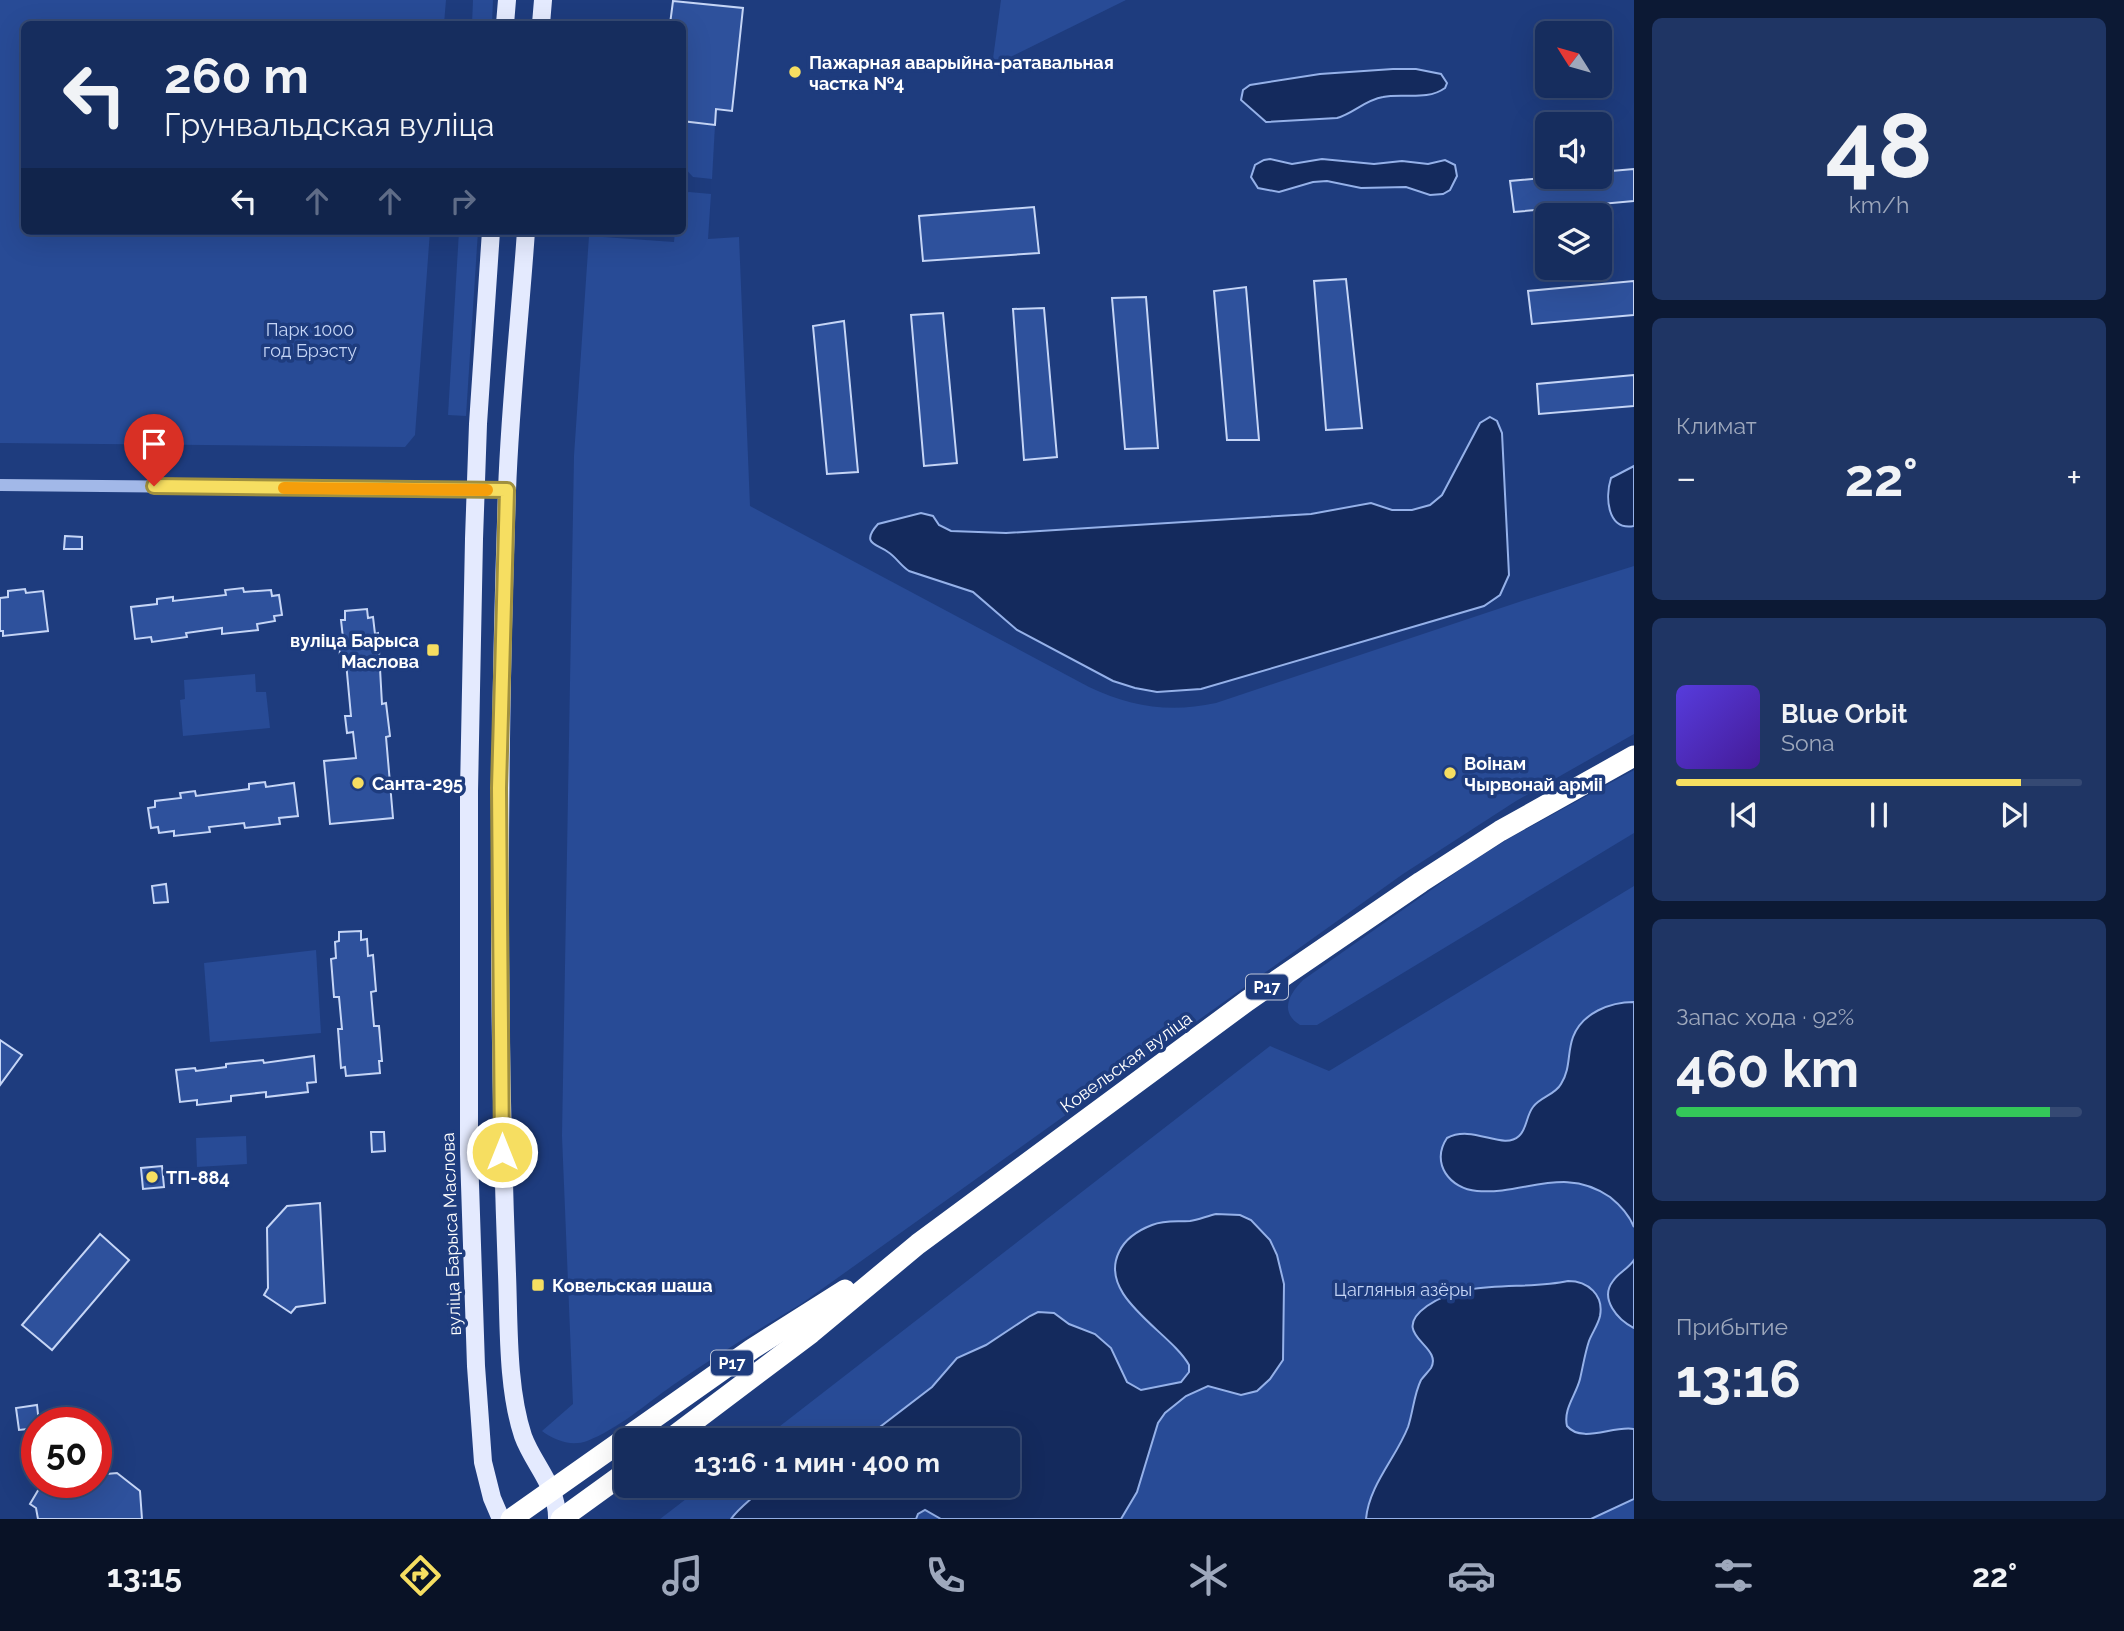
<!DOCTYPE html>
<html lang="ru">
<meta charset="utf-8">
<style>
body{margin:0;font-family:Raleway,sans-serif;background:#1f3564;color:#f1f3f6;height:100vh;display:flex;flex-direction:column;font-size:26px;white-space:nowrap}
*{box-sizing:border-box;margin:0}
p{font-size:23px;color:#9ea8bc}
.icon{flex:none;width:38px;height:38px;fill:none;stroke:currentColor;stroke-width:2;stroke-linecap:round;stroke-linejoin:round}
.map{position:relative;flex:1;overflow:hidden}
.panel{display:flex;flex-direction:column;gap:18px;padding:18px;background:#0c1934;width:490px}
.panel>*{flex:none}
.top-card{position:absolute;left:21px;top:21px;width:665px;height:214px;border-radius:10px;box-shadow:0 7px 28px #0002,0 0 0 2px #354973;background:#162d5e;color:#f1f3f6;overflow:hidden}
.needle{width:46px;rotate:307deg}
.fabs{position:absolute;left:1535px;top:21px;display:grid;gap:14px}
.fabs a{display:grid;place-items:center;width:77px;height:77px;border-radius:10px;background:#162d5e;box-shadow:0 7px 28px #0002,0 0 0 2px #354973;font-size:35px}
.speed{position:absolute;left:21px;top:1407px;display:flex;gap:14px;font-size:35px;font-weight:700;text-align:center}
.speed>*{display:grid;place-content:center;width:91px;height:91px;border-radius:50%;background:#162d5e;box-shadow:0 7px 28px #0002,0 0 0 2px #354973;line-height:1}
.speed .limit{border:10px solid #d22;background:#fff;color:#111}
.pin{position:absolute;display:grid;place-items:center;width:60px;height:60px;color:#fff;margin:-72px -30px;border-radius:50% 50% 50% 0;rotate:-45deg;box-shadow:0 0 7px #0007}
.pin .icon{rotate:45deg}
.me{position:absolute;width:77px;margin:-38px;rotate:0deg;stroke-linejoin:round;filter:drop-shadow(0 0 5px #0008)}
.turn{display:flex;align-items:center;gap:24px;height:147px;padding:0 28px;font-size:32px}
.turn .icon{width:91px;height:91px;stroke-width:2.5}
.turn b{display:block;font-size:49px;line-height:60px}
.lanes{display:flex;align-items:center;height:66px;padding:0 28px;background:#0003;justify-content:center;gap:35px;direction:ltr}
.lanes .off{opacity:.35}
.big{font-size:52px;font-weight:700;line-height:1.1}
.panel .widget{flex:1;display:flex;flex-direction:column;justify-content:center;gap:10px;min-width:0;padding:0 24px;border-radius:10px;background:#1f3564}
.panel .dial{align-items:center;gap:0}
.dial b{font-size:91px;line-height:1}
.song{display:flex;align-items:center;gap:21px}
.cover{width:84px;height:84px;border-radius:10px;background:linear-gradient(135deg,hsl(250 70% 55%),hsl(260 70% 35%))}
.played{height:7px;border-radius:4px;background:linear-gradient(90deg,#f6de61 85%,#354973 85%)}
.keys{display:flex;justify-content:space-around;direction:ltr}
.heat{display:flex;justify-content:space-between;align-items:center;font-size:38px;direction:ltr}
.charge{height:10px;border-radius:5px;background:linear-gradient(90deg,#34c759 92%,#354973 0)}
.trip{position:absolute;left:614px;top:1428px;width:406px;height:70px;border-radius:10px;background:#162d5e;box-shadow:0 7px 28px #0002,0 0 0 2px #354973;font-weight:700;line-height:70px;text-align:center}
.tabs{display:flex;height:112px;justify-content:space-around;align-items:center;background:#091226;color:#9ea8bc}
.tabs .icon{width:49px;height:49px}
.tabs .on{color:#f6de61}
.tabs b{font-size:32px;color:#f1f3f6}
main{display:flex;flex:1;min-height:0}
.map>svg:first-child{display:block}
.green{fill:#284b96}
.water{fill:#142a5d;stroke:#95b1e9;stroke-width:2}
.building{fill:#2e519c;stroke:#c5d5f6;stroke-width:2}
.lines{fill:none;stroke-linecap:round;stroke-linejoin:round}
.minor{stroke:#a2b8e8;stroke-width:12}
.major{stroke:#e4eafe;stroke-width:18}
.highway{stroke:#fff;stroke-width:21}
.route-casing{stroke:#a0903f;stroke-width:18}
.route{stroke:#f6de61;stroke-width:12}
.slow{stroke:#f59e0b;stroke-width:12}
.poi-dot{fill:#f6de61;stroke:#1e3c7e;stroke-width:2.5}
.labels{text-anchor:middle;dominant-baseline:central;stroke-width:7;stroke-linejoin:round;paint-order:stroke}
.shield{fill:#1e3c7e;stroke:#bcc4d8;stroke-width:2}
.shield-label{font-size:16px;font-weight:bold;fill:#fff}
.poi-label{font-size:18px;font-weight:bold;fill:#fff;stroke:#1e3c7e;text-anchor:start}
.park-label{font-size:18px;fill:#c5d5f6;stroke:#1e3c7e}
.street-label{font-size:18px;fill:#fff;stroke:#1e3c7e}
</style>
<main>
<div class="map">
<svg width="1634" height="1519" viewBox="0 0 1634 1519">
<rect width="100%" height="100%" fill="#1e3c7e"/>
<g class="green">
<polygon points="0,0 446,0 444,24 24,24 24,231 430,231 415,435 405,447 0,443"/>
<polygon points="473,0 493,0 492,24 472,24"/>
<polygon points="1001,0 1126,0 992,66"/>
<polygon points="683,121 715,125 712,179 693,177 683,166"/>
<path d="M689,192L711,194L708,239L739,237L750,506L1089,687C1131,707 1170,713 1216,703L1525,600L1634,566V734L1516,801L1403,874L801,1304C757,1330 715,1356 673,1385C646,1404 618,1429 587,1441C571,1447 554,1440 542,1431L573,1404L562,1136L574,456L589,236L674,242L675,231H682L683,194Z"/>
<polygon points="459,231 478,231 466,416 448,415"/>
<polygon points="255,674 256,692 266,692 270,728 183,736 180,700 185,699 184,680"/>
<path d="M1634,770V833L1317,1025H1300C1279,1012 1289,994 1303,980L1468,864L1508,839Z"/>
<polygon points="1634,886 1634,1519 660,1519 703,1486 1008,1486 1008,1440 762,1440 1270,1046 1329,1071"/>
<polygon points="316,950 321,1033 210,1042 204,963"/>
<polygon points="246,1136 247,1164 197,1167 196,1138"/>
</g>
<g class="water">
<path d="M1393,69H1416L1441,74L1447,83L1445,88C1427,101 1403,93 1383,97C1365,100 1354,113 1337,118L1266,122L1241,100L1243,90L1250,85L1320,74Z"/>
<polygon points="1270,159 1292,164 1322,159 1374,164 1402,161 1428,164 1445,160 1455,165 1457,176 1450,190 1443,194 1430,195 1406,187 1361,188 1327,181 1313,182 1279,192 1258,188 1251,177 1255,165 1264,160"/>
<path d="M1490,417L1497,421L1502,433L1509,575L1500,595L1484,606L1201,689L1157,692L1135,688L1113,681L1017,630L973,592L909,571C900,565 896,557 888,552C877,544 860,544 878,524L921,513L933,516L939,525L951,531L1006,533L1311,514L1371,503L1392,510H1412L1430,505L1442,495L1480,423Z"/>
<path d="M1634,466V526C1607,531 1605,497 1611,478Z"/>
<path d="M1634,1002V1227C1629,1215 1620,1205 1610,1197C1564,1165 1525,1195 1477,1191C1450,1189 1430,1163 1447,1138C1473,1124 1503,1151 1519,1136C1527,1129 1526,1116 1533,1107C1540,1097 1555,1095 1561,1084C1571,1068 1567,1053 1573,1037C1582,1013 1610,1002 1634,1002Z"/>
<path d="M1216,1214L1240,1215L1251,1220L1270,1240L1277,1255L1284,1284L1283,1360L1270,1379L1257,1391L1241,1395L1208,1386L1186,1396L1165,1413L1158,1423L1137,1492L1121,1519H941L925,1510L918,1514L916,1519H731C740,1506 754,1498 764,1486H1008V1440H863L932,1387L957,1358L986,1345L1030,1316L1038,1312L1054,1313L1069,1324L1095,1334L1111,1348L1127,1382L1141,1390L1181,1382L1189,1372V1365C1171,1332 1097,1297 1119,1252C1125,1239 1139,1230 1152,1225C1165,1220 1176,1222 1190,1221C1198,1220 1207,1216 1216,1214Z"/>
<path d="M1634,1260V1328C1618,1320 1599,1299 1613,1281C1618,1273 1628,1269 1634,1260Z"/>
<path d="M1568,1281C1588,1281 1604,1295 1600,1316C1598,1325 1592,1333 1589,1341C1585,1353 1583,1366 1580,1379C1576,1395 1563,1409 1567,1426C1582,1444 1613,1425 1634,1429V1499L1591,1519H1366C1369,1485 1396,1458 1408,1427C1413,1412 1414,1394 1421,1380C1424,1376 1428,1372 1431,1368C1444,1345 1387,1335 1427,1306C1467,1278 1523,1291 1568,1281Z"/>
</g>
<g class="building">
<polygon points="673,1 743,8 732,111 716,109 715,125 682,121 682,24 670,24"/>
<polygon points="1634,169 1634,201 1514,212 1510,181 1554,177 1600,177 1600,172"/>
<polygon points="1034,207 1039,253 923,261 919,216"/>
<polygon points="1346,279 1362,428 1326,430 1314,281"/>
<polygon points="1634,281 1634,315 1532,324 1528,291"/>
<polygon points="1246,287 1259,440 1227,440 1214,291"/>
<polygon points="1146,297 1158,448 1125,449 1112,298"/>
<polygon points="1044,308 1057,457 1024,460 1013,309"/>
<polygon points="943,313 957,463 924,466 911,315"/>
<polygon points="844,321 858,472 827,474 813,326"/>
<polygon points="1634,375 1634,406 1539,414 1537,384"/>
<polygon points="65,536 82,537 82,549 64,549"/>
<polygon points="243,588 244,592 271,590 272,596 279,595 282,615 274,616 275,621 257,624 258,630 222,634 222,628 186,633 187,637 152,642 151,637 135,639 131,607 157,604 157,599 173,597 173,601 226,595 225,590"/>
<polygon points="25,589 26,593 43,591 48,631 3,636 3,631 0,631 0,598 8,597 8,591"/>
<polygon points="367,609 368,618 373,617 375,634 378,633 382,704 386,703 390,736 386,737 393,818 330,824 324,761 356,758 353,732 347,733 345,716 351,716 346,662 341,662 340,655 339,647 344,647 341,620 345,620 345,611"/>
<polygon points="265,782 266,787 294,783 298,816 279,818 280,824 245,828 244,823 209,827 210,832 174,836 174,831 159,833 158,827 151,828 148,808 155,807 155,801 181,798 180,793 188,792 195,791 196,796 249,789 249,784"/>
<polygon points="166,884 168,902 154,903 152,886"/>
<polygon points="361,931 361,940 367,939 368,956 373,955 376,991 371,992 374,1026 379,1026 382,1061 379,1061 380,1073 346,1076 345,1067 341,1068 338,1029 342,1029 339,997 334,997 331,959 336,958 335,942 339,941 339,932"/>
<polygon points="0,1040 22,1055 0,1085"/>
<polygon points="314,1056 316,1082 307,1083 308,1092 266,1097 266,1092 231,1096 231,1101 197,1105 197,1100 180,1102 176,1070 195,1068 196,1071 226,1067 226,1064 263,1060 264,1063"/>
<polygon points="371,1132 384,1132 385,1151 372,1152"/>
<polygon points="162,1166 164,1187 143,1189 141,1168"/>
<polygon points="320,1203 325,1303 296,1307 291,1313 264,1295 268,1288 267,1228 287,1206"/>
<polygon points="100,1234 129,1260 52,1350 22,1325"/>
<polygon points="37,1405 39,1423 37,1423 37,1428 19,1430 16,1408"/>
<polygon points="117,1473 140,1491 142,1519 38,1519 36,1508 30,1504 43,1482 96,1482 96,1475"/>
</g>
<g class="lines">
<polyline class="minor" points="0,485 507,490"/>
<g class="major">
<polyline points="505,24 507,0"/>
<polyline points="541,24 543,0"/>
<polyline points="491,231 478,424 474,539 469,791 469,1154 476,1366 483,1462 492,1498 501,1519"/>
<path d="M526,231C520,318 510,404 507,491C498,752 497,1013 507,1274C509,1324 507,1388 523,1436C533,1464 558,1487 557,1519"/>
</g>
<g class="highway">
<polyline points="669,1440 811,1333 918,1244 1247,1001 1421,882 1500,831 1634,756"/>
<polyline points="511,1519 752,1349 845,1290"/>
<polyline points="561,1519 626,1472"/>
</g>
</g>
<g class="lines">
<defs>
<polyline id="route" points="154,486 507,490 499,788 502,1152"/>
</defs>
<use href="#route" class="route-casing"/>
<use href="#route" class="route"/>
<polyline class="slow" points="284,488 487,490"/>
</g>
<g class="poi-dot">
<circle cx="795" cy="72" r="7"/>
<rect x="426" y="643" width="14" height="14" rx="3.5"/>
<circle cx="1450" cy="773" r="7"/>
<circle cx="358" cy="783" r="7"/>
<circle cx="152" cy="1177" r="7"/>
<rect x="531" y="1278" width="14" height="14" rx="3.5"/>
</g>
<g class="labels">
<g class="shield">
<rect x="1246" y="974.5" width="42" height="25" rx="5"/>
<rect x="711" y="1350.5" width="42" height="25" rx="5"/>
</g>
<g class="shield-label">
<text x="1267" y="987">Р17</text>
<text x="732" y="1363">Р17</text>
</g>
<g class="poi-label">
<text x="809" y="62">Пажарная аварыйна-ратавальная<tspan x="809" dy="21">частка №4</tspan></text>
<text x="419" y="640" text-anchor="end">вуліца Барыса<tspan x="419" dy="21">Маслова</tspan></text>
<text x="1464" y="763">Воінам<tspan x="1464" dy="21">Чырвонай арміі</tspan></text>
<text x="372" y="783">Санта-295</text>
<text x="166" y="1177">ТП-884</text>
<text x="552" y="1285">Ковельская шаша</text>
</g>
<g class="park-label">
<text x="310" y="329">Парк 1000<tspan x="310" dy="21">год Брэсту</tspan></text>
<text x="1403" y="1289">Цагляныя азёры</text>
</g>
<g class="street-label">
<text transform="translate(1126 1062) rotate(-36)">Ковельская вуліца</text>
<text transform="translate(451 1234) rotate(-92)">вуліца Барыса Маслова</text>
</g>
</g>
</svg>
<div class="fabs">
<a><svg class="needle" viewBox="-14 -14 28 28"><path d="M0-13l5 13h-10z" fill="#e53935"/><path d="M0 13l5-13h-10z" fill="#9ea8bc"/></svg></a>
<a><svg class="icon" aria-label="sound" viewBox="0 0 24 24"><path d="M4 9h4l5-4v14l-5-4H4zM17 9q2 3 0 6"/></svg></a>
<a><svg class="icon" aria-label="layers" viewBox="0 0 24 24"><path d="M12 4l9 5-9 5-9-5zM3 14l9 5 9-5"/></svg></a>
</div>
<div class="speed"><div class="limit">50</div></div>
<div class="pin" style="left:154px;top:486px;background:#d93025"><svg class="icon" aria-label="arrive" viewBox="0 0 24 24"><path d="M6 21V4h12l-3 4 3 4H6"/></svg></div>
<svg class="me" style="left:502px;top:1152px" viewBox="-20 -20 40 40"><circle r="17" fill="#f6de61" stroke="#fff" stroke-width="3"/><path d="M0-11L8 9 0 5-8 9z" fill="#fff"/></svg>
<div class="trip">13:16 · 1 мин · 400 m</div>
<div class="top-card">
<div class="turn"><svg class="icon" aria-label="left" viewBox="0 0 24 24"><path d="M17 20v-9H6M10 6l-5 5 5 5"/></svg><div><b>260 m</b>Грунвальдская вуліца</div></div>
<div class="lanes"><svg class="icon" aria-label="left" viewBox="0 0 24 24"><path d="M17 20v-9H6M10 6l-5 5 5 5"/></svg><svg class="icon off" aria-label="ahead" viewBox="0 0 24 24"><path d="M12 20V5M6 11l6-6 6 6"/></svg><svg class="icon off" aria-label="ahead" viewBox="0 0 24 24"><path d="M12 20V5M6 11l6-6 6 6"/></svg><svg class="icon off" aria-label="right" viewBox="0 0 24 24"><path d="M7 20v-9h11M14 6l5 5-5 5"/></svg></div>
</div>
</div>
<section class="panel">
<div class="widget dial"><b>48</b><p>km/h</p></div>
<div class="widget"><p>Климат</p>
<div class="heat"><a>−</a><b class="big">22°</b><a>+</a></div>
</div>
<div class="widget">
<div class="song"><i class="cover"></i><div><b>Blue Orbit</b><p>Sona</p></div></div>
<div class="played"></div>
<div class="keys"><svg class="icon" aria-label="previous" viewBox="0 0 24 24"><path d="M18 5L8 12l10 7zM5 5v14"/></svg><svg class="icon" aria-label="pause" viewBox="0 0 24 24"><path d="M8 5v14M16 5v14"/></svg><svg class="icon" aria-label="next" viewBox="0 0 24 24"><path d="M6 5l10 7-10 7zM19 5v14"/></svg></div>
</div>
<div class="widget"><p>Запас хода · 92%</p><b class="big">460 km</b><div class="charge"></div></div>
<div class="widget"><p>Прибытие</p><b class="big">13:16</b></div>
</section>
</main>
<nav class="tabs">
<b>13:15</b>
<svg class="icon on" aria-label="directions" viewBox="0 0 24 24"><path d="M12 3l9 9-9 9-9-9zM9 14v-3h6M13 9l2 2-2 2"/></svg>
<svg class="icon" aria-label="music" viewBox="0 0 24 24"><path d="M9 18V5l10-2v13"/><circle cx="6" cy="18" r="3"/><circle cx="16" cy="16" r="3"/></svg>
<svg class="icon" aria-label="phone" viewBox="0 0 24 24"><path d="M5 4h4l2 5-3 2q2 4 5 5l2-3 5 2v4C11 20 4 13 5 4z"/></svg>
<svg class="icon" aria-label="climate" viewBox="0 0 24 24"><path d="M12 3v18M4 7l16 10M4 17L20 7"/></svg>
<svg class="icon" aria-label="car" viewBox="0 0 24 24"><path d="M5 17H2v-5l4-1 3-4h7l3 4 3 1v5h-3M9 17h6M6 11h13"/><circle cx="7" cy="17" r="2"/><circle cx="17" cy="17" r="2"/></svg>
<svg class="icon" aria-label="filters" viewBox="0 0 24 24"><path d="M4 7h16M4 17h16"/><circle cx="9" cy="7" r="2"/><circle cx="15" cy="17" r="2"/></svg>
<b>22°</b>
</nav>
